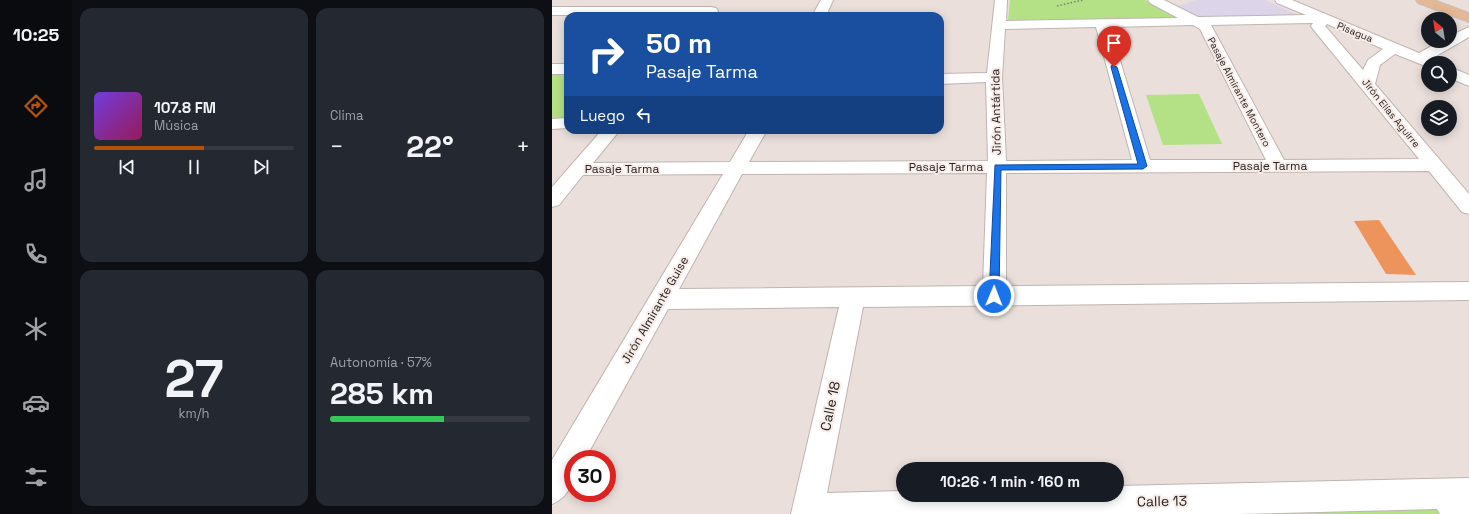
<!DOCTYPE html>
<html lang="es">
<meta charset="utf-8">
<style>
body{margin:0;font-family:"Space Grotesk",sans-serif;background:#242831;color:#f1f3f6;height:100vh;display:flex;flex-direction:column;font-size:15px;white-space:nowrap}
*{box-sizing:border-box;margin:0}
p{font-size:13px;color:#9ea1a6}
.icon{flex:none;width:22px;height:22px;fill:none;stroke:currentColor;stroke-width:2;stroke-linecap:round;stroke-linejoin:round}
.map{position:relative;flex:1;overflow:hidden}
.panel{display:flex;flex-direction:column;gap:8px;padding:8px;background:#0d0f14;width:480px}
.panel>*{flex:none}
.hud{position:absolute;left:12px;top:12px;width:380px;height:122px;border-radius:12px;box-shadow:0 2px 10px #0003;background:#1a4fa0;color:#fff;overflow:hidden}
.needle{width:26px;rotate:330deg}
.controls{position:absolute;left:869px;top:12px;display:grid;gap:8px}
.controls a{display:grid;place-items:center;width:36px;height:36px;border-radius:50%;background:#171b24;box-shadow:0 2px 10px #0003;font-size:20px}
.speed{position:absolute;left:12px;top:450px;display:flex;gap:8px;font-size:20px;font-weight:700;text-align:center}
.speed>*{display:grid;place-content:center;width:52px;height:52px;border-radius:50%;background:#171b24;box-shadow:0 2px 10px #0003;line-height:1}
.speed .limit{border:6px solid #d22;background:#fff;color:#111}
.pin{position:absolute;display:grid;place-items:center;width:34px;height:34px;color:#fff;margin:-41px -17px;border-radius:50% 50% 50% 0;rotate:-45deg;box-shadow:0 0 4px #0007}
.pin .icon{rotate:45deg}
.me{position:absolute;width:44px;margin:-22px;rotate:1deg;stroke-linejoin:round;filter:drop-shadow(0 0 3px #0008)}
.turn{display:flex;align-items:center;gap:14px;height:84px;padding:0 16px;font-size:18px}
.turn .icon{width:52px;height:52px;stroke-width:2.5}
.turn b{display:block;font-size:28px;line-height:34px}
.then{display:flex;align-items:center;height:38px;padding:0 16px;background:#0003;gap:8px;font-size:15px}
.big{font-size:30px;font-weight:700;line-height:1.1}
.panel .widget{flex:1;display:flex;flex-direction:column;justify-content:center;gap:6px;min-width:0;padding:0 14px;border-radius:12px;background:#242831}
.panel .dial{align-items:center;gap:0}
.dial b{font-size:52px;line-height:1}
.song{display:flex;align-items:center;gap:12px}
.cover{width:48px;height:48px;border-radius:6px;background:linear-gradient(135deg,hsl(260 70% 55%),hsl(330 70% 35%))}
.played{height:4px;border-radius:2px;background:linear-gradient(90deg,#b45309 55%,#363941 55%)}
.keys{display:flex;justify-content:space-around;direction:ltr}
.heat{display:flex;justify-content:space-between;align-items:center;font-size:22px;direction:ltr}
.charge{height:6px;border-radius:3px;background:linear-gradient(90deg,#34c759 57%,#363941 0)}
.panel .tiles{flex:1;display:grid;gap:8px;grid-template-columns:repeat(2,1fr)}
.trip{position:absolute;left:344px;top:462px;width:228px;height:40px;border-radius:20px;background:#171b24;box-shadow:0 2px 10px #0003;font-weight:700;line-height:40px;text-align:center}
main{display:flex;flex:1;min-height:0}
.dock{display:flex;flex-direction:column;width:72px;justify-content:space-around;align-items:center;background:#090b0e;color:#9ea1a6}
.dock .icon{width:28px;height:28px}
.dock .active{color:#b45309}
.dock b{font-size:18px;color:#f1f3f6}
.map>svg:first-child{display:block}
.education{fill:#dcd4e9}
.green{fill:#b4e185}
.building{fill:#ec945c}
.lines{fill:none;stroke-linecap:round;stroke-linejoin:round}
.minor-casing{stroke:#bfb4b0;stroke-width:2}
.major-casing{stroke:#c2c1c1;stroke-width:2}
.path{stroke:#837b79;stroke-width:1.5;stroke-dasharray:1.5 2;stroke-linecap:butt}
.minor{fill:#fff;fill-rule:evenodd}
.major{fill:#e5b895;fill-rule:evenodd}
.route{fill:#1a73e8;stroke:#114b97}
.labels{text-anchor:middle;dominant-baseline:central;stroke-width:4;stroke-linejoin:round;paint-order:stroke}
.far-street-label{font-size:10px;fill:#262221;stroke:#f8ece8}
.street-label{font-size:12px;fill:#262221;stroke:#f8ece8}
.near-street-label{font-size:14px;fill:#262221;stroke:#f8ece8}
</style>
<main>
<nav class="dock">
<b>10:25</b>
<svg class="icon active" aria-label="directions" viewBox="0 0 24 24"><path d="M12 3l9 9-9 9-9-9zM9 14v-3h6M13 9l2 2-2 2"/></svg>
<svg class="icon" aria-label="music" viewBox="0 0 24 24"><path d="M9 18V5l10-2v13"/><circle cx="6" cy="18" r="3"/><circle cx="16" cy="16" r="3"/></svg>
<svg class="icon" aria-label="phone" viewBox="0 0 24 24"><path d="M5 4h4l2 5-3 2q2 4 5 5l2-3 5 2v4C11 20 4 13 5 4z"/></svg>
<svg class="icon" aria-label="climate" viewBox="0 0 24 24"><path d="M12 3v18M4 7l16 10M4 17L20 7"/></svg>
<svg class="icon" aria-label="car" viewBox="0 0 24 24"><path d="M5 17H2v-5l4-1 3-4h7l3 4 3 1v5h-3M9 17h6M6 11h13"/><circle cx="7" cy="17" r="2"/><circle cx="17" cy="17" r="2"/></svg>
<svg class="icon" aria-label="filters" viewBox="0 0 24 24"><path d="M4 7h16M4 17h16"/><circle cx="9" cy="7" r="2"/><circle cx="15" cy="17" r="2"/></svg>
</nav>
<section class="panel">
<div class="tiles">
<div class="widget">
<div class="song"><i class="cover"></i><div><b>107.8 FM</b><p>Música</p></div></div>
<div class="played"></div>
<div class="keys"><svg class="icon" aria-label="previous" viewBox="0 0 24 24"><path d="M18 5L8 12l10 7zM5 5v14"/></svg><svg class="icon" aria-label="pause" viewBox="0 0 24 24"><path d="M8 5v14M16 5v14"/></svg><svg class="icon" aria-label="next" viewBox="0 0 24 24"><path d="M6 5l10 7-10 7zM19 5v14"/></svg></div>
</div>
<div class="widget"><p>Clima</p>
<div class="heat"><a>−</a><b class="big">22°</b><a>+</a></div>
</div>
<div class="widget dial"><b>27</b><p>km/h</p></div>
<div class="widget"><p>Autonomía · 57%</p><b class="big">285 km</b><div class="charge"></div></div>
</div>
</section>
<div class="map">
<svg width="917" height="514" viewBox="0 0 917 514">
<rect width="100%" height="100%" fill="#eadfdb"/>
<polygon class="education" points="644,0 713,0 748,16 647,17 625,6"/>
<g class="green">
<polygon points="458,0 593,0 629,19 456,20"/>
<polygon points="16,72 16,121 0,121 0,73"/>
<polygon points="647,94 670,144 611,145 594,95"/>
<polygon points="884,506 888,514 698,514"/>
</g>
<polygon class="building" points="827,220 864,275 834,274 802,221"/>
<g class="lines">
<defs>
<g id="minor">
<polygon points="269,0 281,0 274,16 260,16"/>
<path d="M443,0H455L454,21L626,18L598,3L596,0H612L646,17L754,15L725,3L723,0H740L867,53L889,41H898V36L917,27V37L879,59L884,63H876V67L843,54L828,65L823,84L917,194V214L910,212L877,171L454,173V286L917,282V300L311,307L275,493L351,491V495H565V486L917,478V514H888L885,509L686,514H239L287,307L116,309L33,459H21C21,479 21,495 0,504V460L171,174L31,175L7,205L0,207V187L50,130H68L41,163L178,162L197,130H215L197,162L436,161L434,82L388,84V74L435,73ZM761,23L759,26L761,29L867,159L732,160L659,25ZM775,24L831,49L816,60L811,70L773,26ZM641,25L648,29L714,160H598L558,27ZM544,27L580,160L454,161L450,77L453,29ZM435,173L431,286L127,289L190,174Z"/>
<polygon points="0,7 159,7 164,8 166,11 164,14 159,15 0,15"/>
<rect x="0" y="64" width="16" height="10"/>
<polygon points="898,67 917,75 917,86 898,78"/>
<polygon points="16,118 16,128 0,129 0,119"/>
</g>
<polygon id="major" points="864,0 882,0 917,13 917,22 866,3"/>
</defs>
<use href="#minor" class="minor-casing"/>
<use href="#major" class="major-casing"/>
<polyline class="path" points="505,6 531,0"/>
<use href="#minor" class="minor"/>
<use href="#major" class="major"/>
</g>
<polygon class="route" points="560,65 565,67 595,166 591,169 449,170 447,296 445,299 439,299 437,296 443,165 586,164 559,67"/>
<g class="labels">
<g class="far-street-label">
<text transform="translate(803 32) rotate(22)">Pisagua</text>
<text transform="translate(687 92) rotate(62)">Pasaje Almirante Montero</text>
<text transform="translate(839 113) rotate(51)">Jirón Elías Aguirre</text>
</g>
<g class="street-label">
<text transform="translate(444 112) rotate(-91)">Jirón Antártida</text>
<text x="718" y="166">Pasaje Tarma</text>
<text x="394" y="167">Pasaje Tarma</text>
<text x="70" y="169">Pasaje Tarma</text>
<text transform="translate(103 310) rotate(-60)">Jirón Almirante Guise</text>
</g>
<g class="near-street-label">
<text transform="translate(278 406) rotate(-78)">Calle 18</text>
<text transform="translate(610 501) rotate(-1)">Calle 13</text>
</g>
</g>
</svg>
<div class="controls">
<a><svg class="needle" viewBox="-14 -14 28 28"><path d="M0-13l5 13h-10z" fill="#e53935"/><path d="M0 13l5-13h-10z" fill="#9ea1a6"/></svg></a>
<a><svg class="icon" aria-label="search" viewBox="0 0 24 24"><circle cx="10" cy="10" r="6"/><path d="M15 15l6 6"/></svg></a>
<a><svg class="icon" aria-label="layers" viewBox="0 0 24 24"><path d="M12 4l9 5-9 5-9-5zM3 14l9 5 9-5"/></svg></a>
</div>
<div class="speed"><div class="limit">30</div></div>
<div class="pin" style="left:562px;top:67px;background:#d93025"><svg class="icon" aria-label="arrive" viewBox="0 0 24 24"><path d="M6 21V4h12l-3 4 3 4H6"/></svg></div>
<svg class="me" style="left:442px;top:296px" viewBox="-20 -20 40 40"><circle r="17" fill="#1a73e8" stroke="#fff" stroke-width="3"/><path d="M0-11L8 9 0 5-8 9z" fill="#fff"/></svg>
<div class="trip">10:26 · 1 min · 160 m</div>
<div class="hud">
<div class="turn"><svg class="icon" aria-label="right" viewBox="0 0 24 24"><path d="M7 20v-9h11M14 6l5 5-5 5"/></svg><div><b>50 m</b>Pasaje Tarma</div></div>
<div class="then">Luego<svg class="icon" aria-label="left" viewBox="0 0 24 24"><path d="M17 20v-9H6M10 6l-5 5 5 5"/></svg></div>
</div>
</div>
</main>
